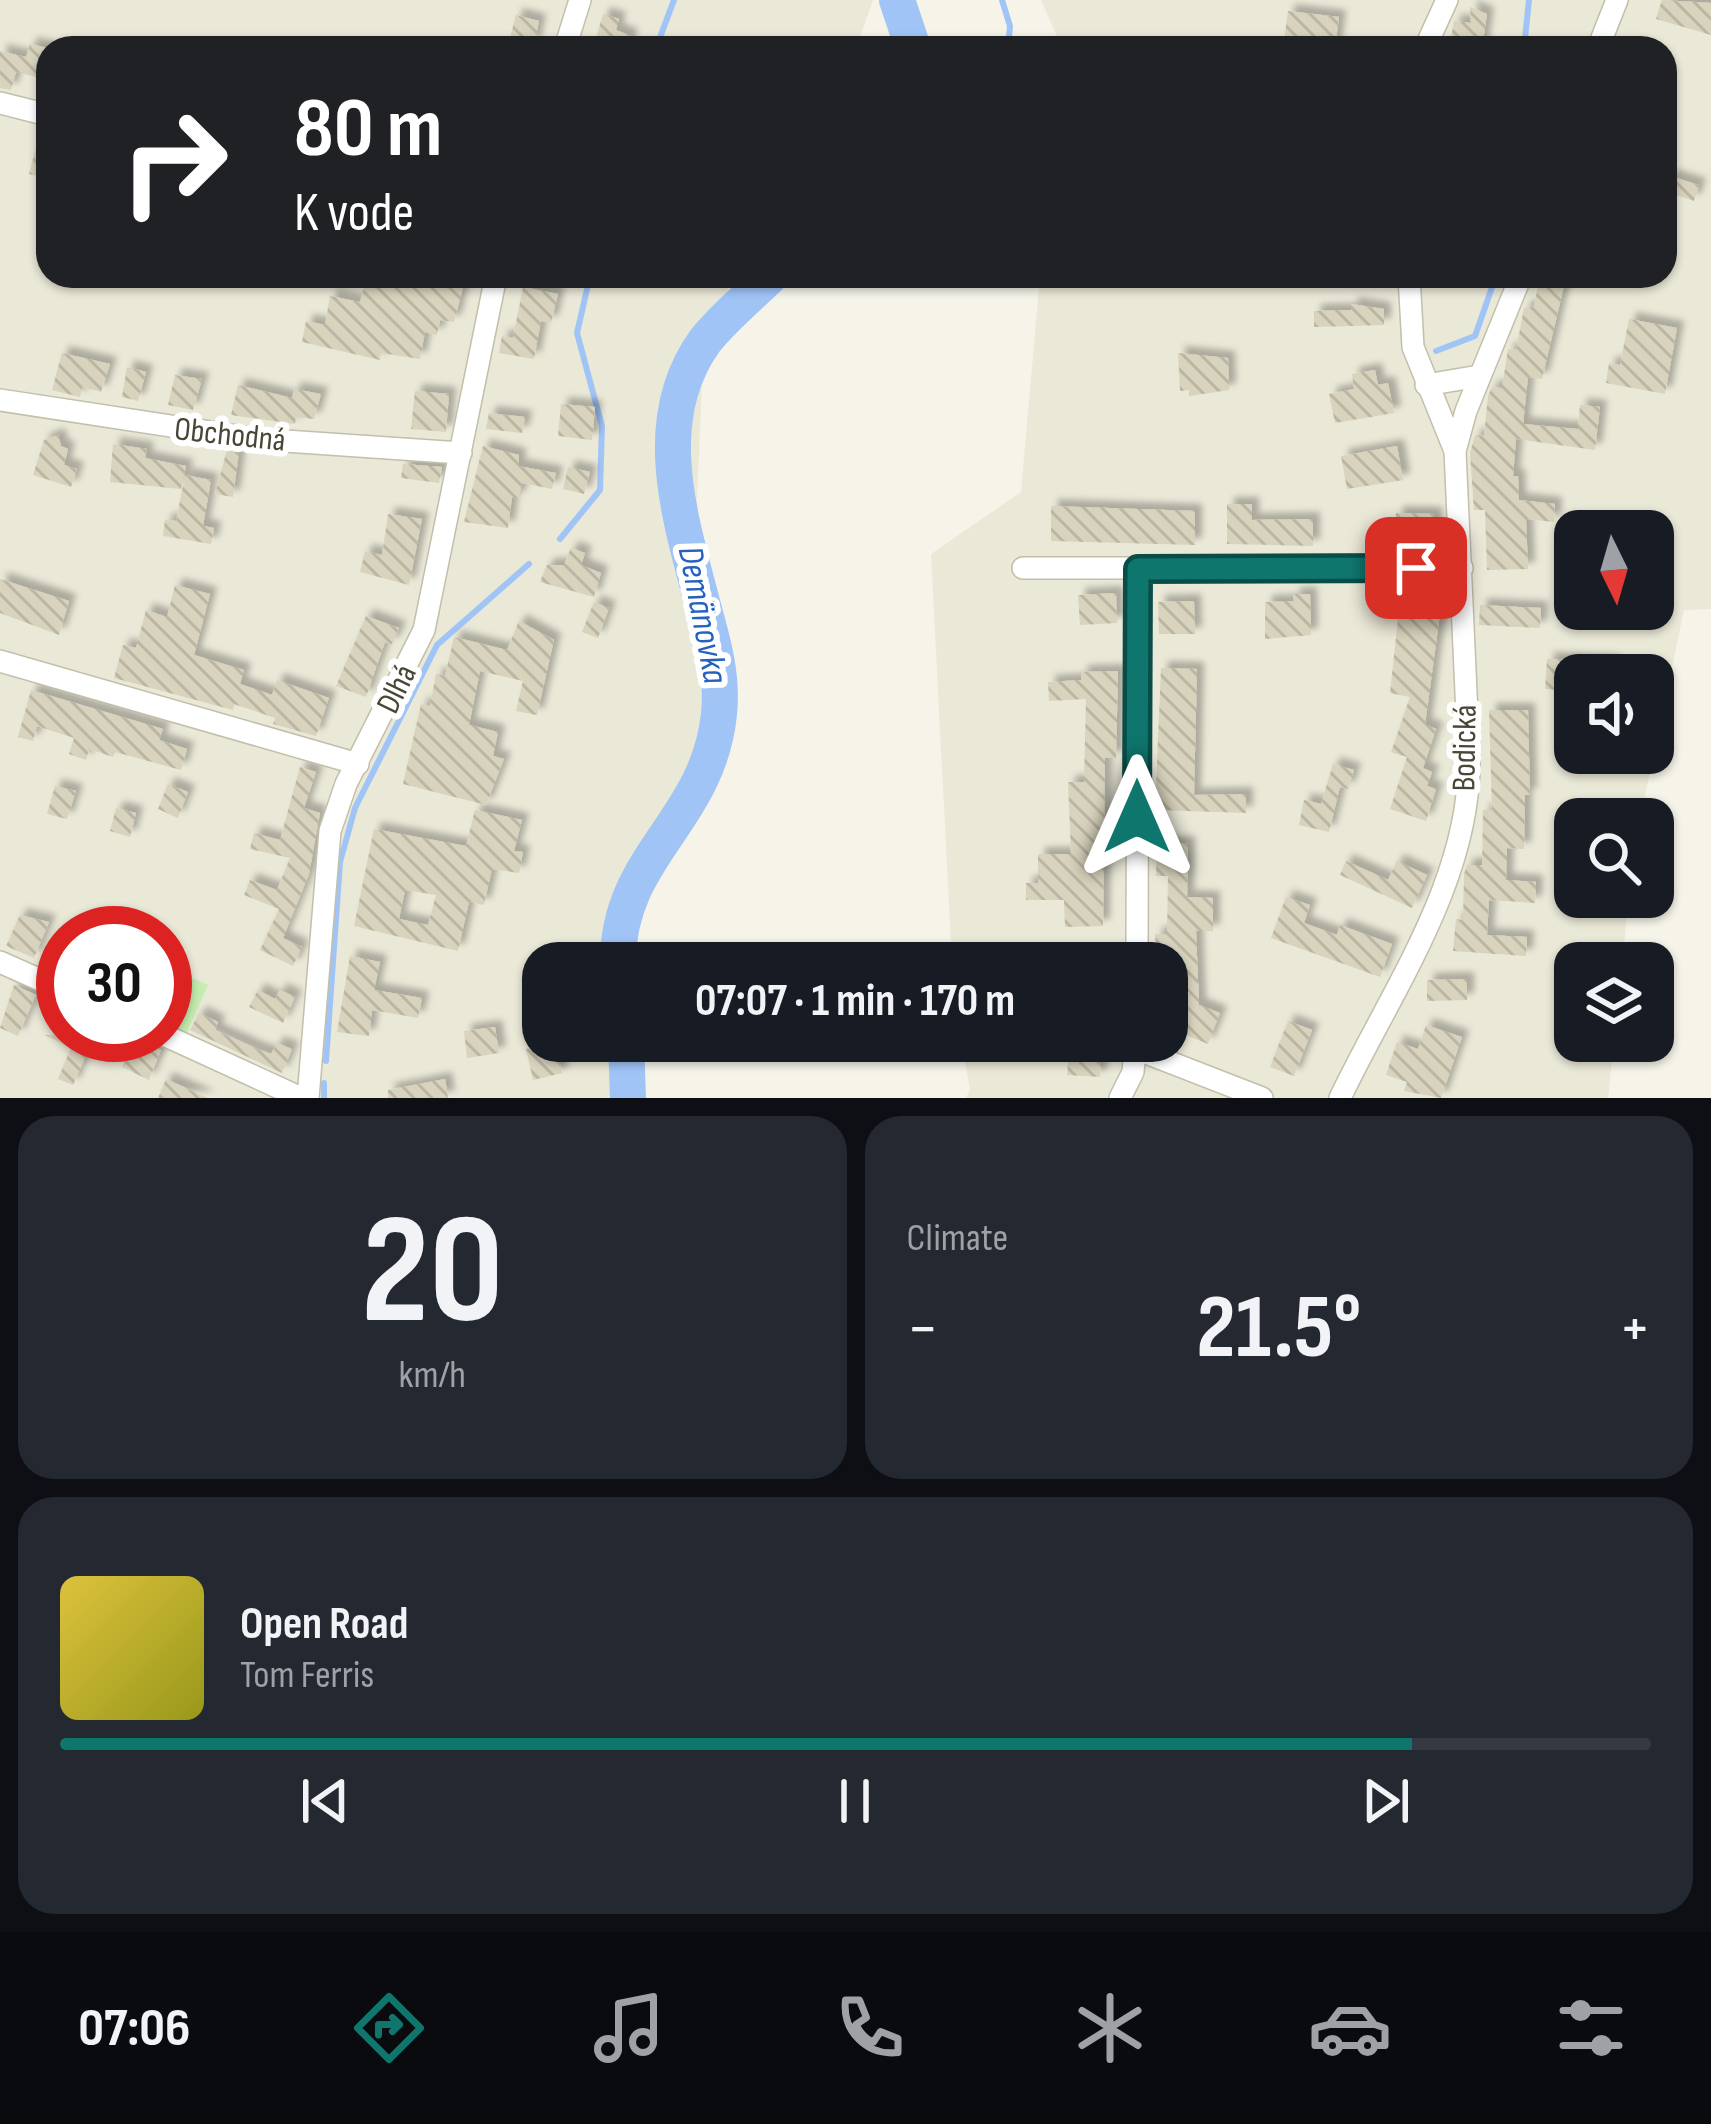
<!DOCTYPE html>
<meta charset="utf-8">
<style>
body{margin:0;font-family:"Sofia Sans Condensed",sans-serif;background:#242831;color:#f1f3f6;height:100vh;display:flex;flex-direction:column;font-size:45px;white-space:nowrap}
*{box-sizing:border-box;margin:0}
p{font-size:39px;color:#9ea1a6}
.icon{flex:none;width:66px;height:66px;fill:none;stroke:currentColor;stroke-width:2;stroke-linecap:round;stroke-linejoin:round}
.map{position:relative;height:1098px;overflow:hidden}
.sheet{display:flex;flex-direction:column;gap:18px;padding:18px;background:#0d0f14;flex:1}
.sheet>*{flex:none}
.top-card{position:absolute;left:36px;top:36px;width:1641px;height:252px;border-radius:36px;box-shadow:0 3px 9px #0004;background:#202124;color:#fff;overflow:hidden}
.needle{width:78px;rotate:175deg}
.controls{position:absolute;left:1554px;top:510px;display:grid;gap:24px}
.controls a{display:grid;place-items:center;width:120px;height:120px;border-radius:24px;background:#171b24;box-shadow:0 3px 9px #0004;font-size:60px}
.speed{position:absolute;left:36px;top:906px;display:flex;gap:24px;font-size:60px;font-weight:700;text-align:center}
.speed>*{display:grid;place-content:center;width:156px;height:156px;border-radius:50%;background:#171b24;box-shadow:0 3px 9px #0004;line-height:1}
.speed .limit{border:18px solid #d22;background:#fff;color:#111}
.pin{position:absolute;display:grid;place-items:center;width:102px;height:102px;color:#fff;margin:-51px;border-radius:24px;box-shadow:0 6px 18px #0006}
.me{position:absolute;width:132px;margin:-66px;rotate:0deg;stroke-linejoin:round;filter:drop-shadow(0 0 9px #0008)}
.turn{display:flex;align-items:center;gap:42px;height:252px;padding:0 60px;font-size:54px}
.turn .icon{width:156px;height:156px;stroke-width:2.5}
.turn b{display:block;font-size:84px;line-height:102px}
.big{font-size:90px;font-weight:700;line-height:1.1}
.sheet .widget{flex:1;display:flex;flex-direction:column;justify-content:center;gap:18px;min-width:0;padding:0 42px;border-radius:36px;background:#242831}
.sheet .dial{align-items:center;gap:0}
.dial b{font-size:156px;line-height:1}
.song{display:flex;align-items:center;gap:36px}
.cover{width:144px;height:144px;border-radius:18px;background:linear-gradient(135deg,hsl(50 70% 55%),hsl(60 70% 35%))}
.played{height:12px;border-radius:6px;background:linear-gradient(90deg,#0f766e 85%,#363941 85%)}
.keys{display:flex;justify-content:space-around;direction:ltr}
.heat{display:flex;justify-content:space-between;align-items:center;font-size:66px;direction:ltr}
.sheet .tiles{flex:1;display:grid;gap:18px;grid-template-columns:1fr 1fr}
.widget:last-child{grid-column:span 2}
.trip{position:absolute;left:522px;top:942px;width:666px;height:120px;border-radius:36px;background:#171b24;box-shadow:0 3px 9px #0004;font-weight:700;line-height:120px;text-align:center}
.dock{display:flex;height:192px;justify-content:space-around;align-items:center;background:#090b0e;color:#9ea1a6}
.dock .icon{width:84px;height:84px}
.dock .active{color:#0f766e}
.dock b{font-size:54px;color:#f1f3f6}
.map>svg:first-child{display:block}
.residential{fill:#eae8d7;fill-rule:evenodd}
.pitch{fill:#c5edaf}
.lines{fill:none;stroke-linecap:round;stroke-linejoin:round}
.stream{stroke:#a1c4f7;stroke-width:6}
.river{stroke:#a1c4f7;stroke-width:36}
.building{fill:url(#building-back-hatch);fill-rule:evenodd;filter:url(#shadow)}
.minor-casing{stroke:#c2bfab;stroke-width:24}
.minor{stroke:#fff;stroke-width:21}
.route-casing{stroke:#0a4d48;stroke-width:30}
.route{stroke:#0f766e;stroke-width:21}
.labels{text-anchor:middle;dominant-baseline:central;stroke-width:12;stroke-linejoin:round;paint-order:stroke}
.street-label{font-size:33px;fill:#4a4636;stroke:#fff}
.water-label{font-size:36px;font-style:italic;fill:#2562c0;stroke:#fff}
</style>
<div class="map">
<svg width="1711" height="1098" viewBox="0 0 1711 1098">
<defs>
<pattern id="building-back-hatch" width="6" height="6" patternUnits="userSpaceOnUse" patternTransform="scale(3)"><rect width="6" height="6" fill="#d8d3bd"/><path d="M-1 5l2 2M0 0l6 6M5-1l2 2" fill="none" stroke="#bbb6a3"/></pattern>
<filter id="shadow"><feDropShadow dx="7" dy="-7" stdDeviation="3" flood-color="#0004"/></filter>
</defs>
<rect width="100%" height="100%" fill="#f6f4e9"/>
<g class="residential">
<path d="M0,0H873L856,48H48V276H731L702,383L697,499L704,749L642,849L631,924L633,963H543V1041H638L640,1065L627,1098H0ZM63,933H165V1035H63Z"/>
<path d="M1041,0H1711V609L1684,610L1640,819H1575V897H1629L1622,963H1575V1041H1614L1608,1098H966L970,1089L961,1041H1167V963H952L931,554L1021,492L1040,276H1665V48H1062ZM1575,531H1653V609H1575ZM1575,675H1653V753H1575Z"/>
</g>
<polygon class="pitch" points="165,966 208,985 186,1035 165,1026"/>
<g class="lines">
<g class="stream">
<polyline points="1002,0 1010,26 1008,48"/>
<polyline points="656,48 674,0"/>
<polyline points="1524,48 1529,0"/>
<polyline points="1436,351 1475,336 1496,276"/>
<polyline points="560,539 600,490 602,426 577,333 590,276"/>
<polyline points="326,1061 340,862 355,808 437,645 529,564"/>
<polyline points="324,1098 324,1083"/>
</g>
<g class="river">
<polyline points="897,0 913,48"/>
<path d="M618,963C617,856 708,822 719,714C723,676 713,642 703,606C681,520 647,421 705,341C723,318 749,297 770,276"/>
<polyline points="626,1041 628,1098"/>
</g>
</g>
<g class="building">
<polygon points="1662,0 1711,3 1711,35 1656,19"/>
<polygon points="1470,7 1487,14 1482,48 1449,48 1454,21 1471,23"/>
<polygon points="1288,11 1339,17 1335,48 1283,48"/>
<polygon points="603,14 619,19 616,30 631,36 628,48 595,42"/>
<polygon points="516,15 539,21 534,45 510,38"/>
<polygon points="30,44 48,48 48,80 16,72 11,90 0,88 0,51 26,57"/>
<polygon points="41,129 48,130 48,179 29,174"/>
<polygon points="1670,176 1699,185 1694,201 1665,191"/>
<polygon points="367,276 466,276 454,322 440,320 437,335 425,332 420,359 381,353 380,360 302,342 306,321 325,325 330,296 360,302"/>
<polygon points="1540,276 1564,276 1564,286 1542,379 1528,377 1523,424 1578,429 1580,405 1600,407 1595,450 1516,439 1513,476 1518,476 1519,500 1555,504 1554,522 1526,519 1528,569 1487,570 1485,510 1474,510 1470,453 1475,435 1484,436 1488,396 1492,387 1502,388 1508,349 1516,350 1524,308 1534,306"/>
<polygon points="523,287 558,294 551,323 541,321 534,359 499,353 502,336 513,338"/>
<polygon points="1351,304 1384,309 1384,325 1314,327 1314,311 1351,310"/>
<polygon points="1629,319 1677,328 1665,394 1606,383 1609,363 1620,365"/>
<polygon points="62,353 110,364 101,392 82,387 80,397 52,390"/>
<polygon points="1178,353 1228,358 1229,390 1189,396 1189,390 1180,391"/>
<polygon points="127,367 146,372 138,401 122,397"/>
<polygon points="1375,370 1378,385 1388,383 1394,413 1335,423 1329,394 1354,389 1352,374"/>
<polygon points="175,375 202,379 193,410 168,405"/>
<polygon points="238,385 292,398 294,389 321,394 314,419 296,417 295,424 231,415"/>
<polygon points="415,391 449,394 446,432 411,429"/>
<polygon points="561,404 595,407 592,440 558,436"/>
<polygon points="489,413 525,417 522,433 486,429"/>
<polygon points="58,435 61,446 68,449 64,465 77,469 71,487 33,475 44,440"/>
<polygon points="113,444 147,449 145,458 186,466 181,489 110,482"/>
<polygon points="483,446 519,455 518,466 556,473 552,489 522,483 518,499 512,497 508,528 464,522"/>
<polygon points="1397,446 1403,480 1347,489 1341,456"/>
<polygon points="227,450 239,452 233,497 215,494"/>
<polygon points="403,464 442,467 439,483 401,478"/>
<polygon points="568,467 590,472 584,494 563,489"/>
<polygon points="185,475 211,480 203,526 214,528 211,544 163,536 165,520 176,521"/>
<polygon points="1227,504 1252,504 1252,520 1313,519 1313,546 1227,544"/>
<polygon points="1051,506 1195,511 1195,545 1051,541"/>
<polygon points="1396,513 1435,514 1434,553 1395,552"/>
<polygon points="388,514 422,519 409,585 360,572 365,551 382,555"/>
<polygon points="571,548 585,553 581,565 601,573 594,597 540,582 547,565 564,565"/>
<polygon points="0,579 69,601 59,635 0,613"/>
<polygon points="175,585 210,594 194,655 244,670 240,684 272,695 277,680 329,698 316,736 273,724 275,718 234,704 233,710 114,678 123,645 136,648 146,610 167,617"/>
<polygon points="1116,593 1117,623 1080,625 1078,595"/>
<polygon points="1293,594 1310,594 1311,635 1265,639 1265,602 1294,601"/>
<polygon points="1194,601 1195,634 1159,634 1158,602"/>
<polygon points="594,602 609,608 598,638 582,632"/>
<polygon points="1480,605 1541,608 1540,628 1479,625"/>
<polygon points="1399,610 1440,614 1425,725 1436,729 1423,768 1432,772 1427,786 1436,789 1426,821 1390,809 1407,757 1391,752 1410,697 1390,693"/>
<polygon points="366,616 399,628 392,644 385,642 366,697 336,686"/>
<polygon points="519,621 554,640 537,715 516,711 523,681 480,671 469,725 498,732 493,756 504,759 486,805 403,784 421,704 430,706 436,674 445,676 454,637 507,650"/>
<polygon points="1547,659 1613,662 1613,675 1575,675 1575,691 1545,689"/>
<polygon points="1161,668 1197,669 1194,795 1246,794 1246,813 1155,810"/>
<polygon points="1118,671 1116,758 1105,758 1103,926 1065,927 1064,900 1026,900 1026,883 1038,883 1038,854 1071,854 1068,782 1084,782 1086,699 1049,701 1048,682 1081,680 1081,672"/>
<polygon points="31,690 163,729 159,740 187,749 181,770 115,752 113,757 89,749 86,760 69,754 74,738 37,726 33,741 18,737"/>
<polygon points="1489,710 1528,710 1530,795 1525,795 1524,849 1507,848 1506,880 1536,882 1535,903 1489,900 1487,935 1527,937 1526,956 1453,951 1456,919 1463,920 1464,874 1467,865 1482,865 1483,810 1492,810"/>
<polygon points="1333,764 1354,770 1348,789 1340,787 1329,832 1299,825 1304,800 1321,804"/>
<polygon points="300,767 316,772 304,808 320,813 309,874 283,938 302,947 293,966 260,950 279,909 244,895 250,880 277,890 290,858 250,849 254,833 280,840"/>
<polygon points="168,784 188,792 178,818 158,809"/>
<polygon points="55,786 76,791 67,819 47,814"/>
<polygon points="116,808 136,813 130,837 110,831"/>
<path d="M475,810L522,820L514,851L523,852L519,873L492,869L484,905L469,902L458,951L354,926L374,829L466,846ZM405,890L436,895L428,925L399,919Z"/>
<polygon points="1157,843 1188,843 1187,897 1213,898 1213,931 1196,931 1199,1005 1220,1013 1208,1044 1173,1030 1189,992 1167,992 1167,963 1160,963 1156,953 1155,934 1167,934 1168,876 1156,876"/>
<polygon points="1346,861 1388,880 1397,861 1427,875 1412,908 1340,875"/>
<polygon points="1286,897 1310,905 1304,923 1337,935 1340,925 1392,944 1380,977 1271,938"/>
<polygon points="20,915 49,922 34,958 6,946"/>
<polygon points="350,956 380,962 374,990 422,998 418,1018 372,1010 369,1036 337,1032"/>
<polygon points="1467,979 1467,1000 1427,1001 1427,980"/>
<polygon points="14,985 36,995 18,1036 0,1028"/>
<polygon points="258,990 275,999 280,990 295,997 283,1023 249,1007"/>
<polygon points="199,1013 218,1022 215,1030 257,1049 271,1054 277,1043 292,1049 282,1073 190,1030"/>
<polygon points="1288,1021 1312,1030 1294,1076 1270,1067"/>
<polygon points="1426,1025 1462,1037 1441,1098 1404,1091 1407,1082 1386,1075 1397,1042 1418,1049"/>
<polygon points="495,1027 499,1053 467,1058 464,1031"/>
<polygon points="45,1035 95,1035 73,1085 58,1079 71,1048"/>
<polygon points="135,1037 161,1050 149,1080 122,1067"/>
<polygon points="1070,1041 1102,1041 1100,1077 1067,1075"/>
<polygon points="555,1042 562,1073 533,1080 526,1049"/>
<polygon points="166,1079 208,1098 158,1098"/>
<polygon points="445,1079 448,1098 388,1098 388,1090"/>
</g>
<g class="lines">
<defs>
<g id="minor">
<polyline points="565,48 580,0"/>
<polyline points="1425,48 1447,0"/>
<polyline points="1598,48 1617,0"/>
<polyline points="0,103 48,115"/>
<polyline points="1409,276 1413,347 1455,451"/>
<polyline points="1426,385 1479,376"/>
<polyline points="0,400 256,439 461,453"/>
<polyline points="1023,568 1462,568"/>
<polyline points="0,661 358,764"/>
<polyline points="0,962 63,990"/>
<polyline points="1137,963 1138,569"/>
<polyline points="164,1035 301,1098"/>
<polyline points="1136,1049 1262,1098"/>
<polyline points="308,1098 330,831 346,784 424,630 496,276"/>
<polyline points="1120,1098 1133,1072 1136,1041"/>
<path d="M1340,1098C1391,991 1471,880 1469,758L1455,451L1466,411L1521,276"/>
</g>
</defs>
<use href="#minor" class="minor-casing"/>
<use href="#minor" class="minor"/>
</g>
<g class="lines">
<defs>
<polyline id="route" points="1137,817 1138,569 1416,568"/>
</defs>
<use href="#route" class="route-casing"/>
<use href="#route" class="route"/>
</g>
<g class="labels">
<g class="street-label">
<text transform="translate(230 435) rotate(6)">Obchodná</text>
<text transform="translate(397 689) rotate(-64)">Dlhá</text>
<text transform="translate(1465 748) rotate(-89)">Bodická</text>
</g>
<g class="water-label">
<text transform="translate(702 615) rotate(79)">Demänovka</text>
</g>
</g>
</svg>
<div class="controls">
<a><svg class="needle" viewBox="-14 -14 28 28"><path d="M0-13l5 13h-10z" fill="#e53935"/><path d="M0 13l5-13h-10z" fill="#9ea1a6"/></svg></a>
<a><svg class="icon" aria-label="sound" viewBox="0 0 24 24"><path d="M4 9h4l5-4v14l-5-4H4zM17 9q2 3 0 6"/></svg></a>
<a><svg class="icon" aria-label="search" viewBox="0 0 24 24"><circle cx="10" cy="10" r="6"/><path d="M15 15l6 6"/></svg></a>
<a><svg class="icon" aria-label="layers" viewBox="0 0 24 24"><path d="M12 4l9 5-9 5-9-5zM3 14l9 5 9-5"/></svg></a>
</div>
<div class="speed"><div class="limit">30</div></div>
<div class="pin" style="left:1416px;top:568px;background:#d93025"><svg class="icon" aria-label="arrive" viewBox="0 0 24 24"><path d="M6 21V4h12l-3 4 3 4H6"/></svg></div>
<svg class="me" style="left:1137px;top:817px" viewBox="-20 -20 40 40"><path d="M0-17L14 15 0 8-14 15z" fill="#0f766e" stroke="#fff" stroke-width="4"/></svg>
<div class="trip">07:07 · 1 min · 170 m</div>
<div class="top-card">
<div class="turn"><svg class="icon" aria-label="right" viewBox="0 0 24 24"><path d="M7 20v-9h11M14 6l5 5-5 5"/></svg><div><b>80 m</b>K vode</div></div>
</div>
</div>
<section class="sheet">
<div class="tiles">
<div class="widget dial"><b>20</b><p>km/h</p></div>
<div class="widget"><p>Climate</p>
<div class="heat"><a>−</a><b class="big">21.5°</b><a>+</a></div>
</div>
<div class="widget">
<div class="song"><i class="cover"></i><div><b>Open Road</b><p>Tom Ferris</p></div></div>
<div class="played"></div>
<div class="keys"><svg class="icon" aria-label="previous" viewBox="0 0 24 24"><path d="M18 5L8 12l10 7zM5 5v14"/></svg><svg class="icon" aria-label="pause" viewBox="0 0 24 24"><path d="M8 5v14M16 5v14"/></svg><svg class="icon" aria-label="next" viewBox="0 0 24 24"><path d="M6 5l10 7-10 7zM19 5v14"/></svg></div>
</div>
</div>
</section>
<nav class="dock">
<b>07:06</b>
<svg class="icon active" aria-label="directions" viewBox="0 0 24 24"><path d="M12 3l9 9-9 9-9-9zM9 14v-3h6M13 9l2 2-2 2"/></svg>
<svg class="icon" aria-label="music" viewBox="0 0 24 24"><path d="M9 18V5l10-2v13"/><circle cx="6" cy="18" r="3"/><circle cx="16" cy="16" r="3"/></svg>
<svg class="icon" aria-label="phone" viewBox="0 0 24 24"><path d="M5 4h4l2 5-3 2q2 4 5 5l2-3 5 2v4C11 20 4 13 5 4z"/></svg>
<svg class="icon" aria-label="climate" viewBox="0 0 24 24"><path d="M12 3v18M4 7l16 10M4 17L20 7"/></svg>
<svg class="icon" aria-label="car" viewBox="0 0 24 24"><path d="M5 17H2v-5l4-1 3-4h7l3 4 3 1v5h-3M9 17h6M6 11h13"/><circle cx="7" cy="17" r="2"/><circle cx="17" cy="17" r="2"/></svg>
<svg class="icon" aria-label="filters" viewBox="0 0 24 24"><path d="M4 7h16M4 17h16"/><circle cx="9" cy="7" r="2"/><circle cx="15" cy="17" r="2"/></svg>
</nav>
